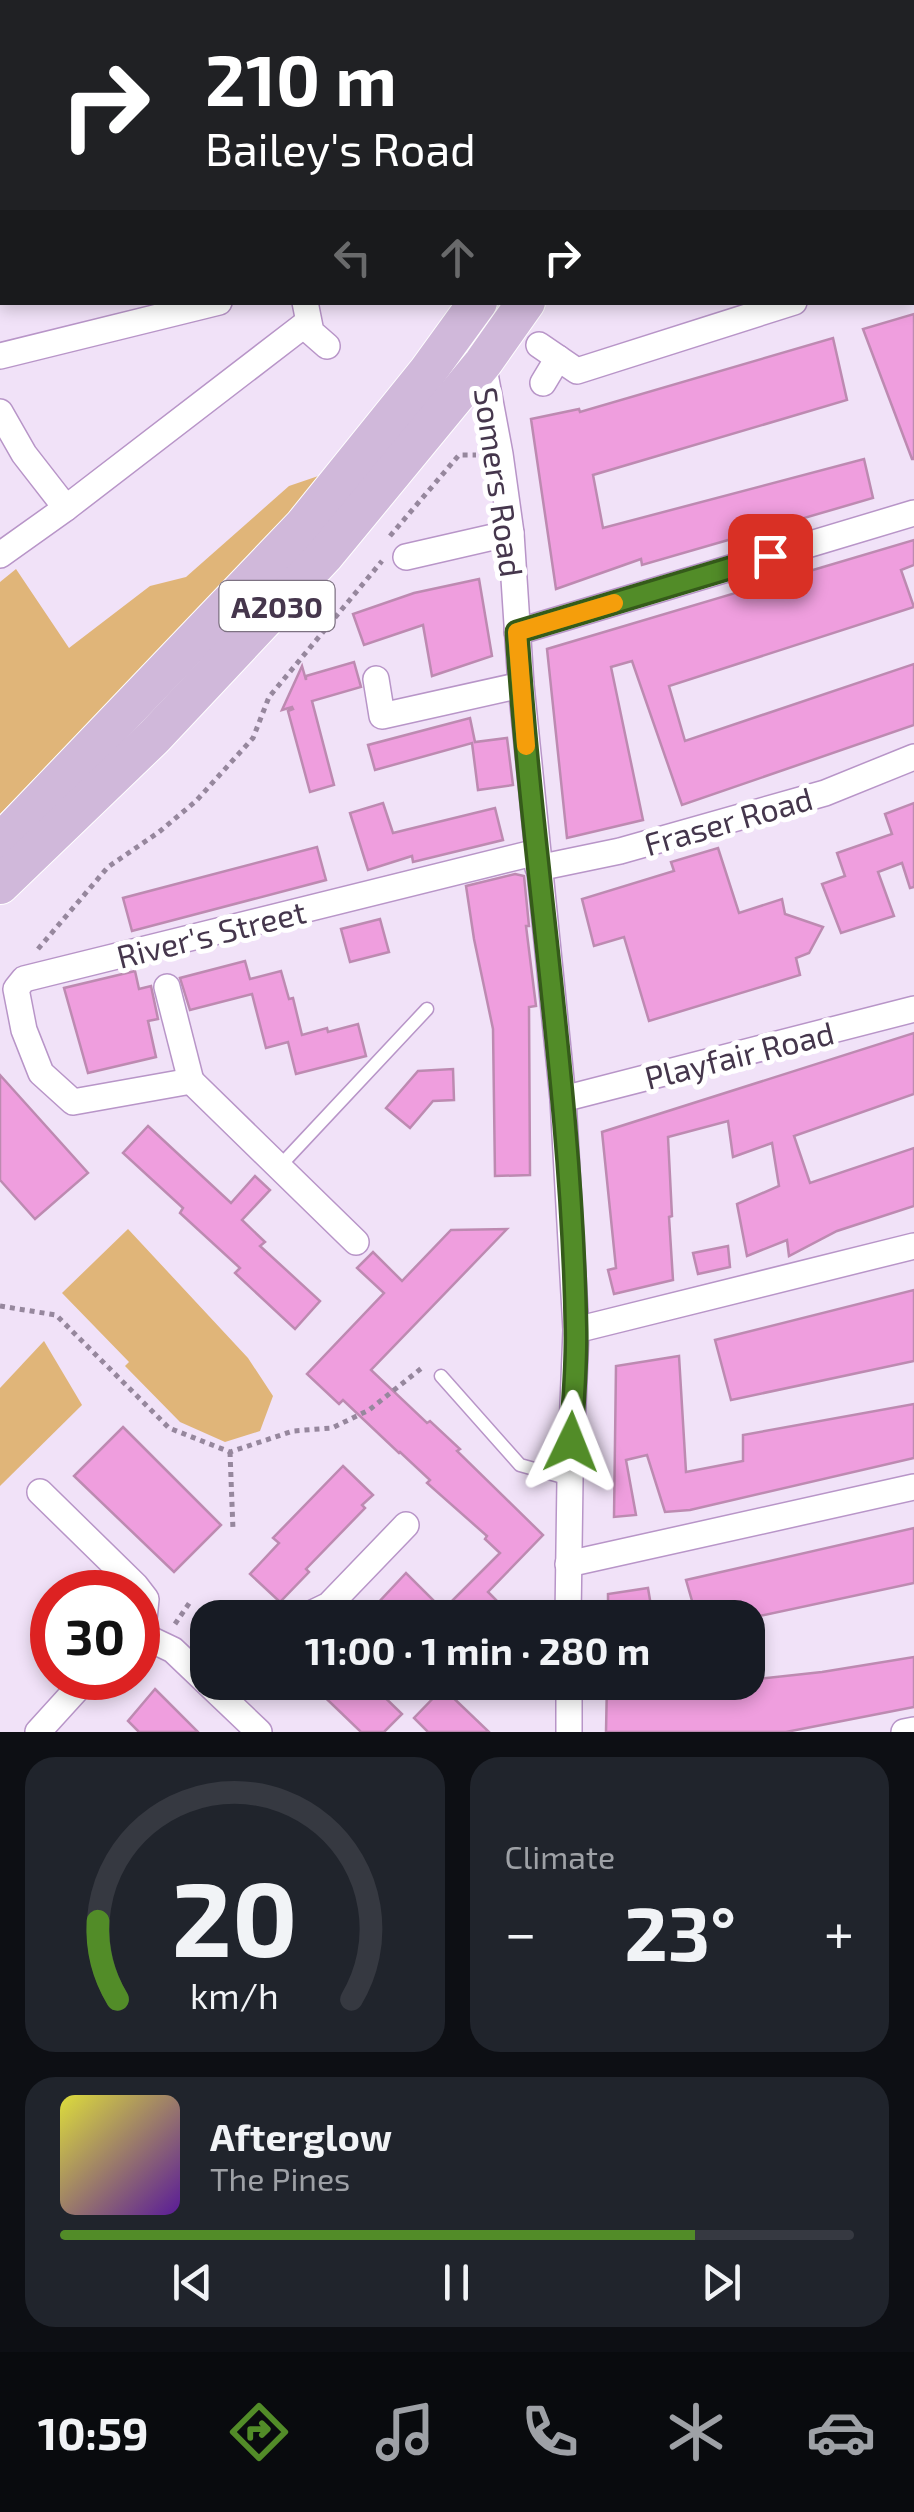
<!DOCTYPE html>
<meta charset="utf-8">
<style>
body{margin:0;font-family:"Exo 2",sans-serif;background:#20242c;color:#f1f3f6;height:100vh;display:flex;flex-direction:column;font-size:38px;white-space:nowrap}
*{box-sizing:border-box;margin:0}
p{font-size:32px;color:#9ea1a6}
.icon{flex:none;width:55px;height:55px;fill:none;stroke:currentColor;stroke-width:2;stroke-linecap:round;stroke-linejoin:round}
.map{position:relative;height:1732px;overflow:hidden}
.sheet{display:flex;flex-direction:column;gap:25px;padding:25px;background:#0d0f14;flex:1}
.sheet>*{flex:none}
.hud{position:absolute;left:0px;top:0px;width:915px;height:305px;box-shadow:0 5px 15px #0003;background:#202124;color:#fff;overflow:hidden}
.speed{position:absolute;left:30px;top:1570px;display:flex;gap:20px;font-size:50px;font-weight:700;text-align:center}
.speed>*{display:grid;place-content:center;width:130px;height:130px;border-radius:50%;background:#171b24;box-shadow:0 5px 15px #0003;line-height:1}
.speed .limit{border:15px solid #d22;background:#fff;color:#111}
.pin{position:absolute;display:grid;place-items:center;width:85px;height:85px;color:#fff;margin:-42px;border-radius:20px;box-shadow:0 5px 15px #0006}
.me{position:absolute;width:110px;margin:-55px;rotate:2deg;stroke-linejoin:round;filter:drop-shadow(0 0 8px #0008)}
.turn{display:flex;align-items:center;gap:35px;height:210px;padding:0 40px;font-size:45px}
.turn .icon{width:130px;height:130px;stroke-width:2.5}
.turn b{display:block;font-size:70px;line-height:85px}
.lanes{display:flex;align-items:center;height:95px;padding:0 40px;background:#0003;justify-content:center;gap:50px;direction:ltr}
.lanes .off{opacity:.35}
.big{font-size:75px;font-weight:700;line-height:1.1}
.sheet .tile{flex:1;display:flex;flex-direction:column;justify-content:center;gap:15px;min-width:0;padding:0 35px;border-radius:30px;background:#20242c}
.sheet .dial{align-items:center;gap:0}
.dial svg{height:260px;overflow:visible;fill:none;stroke:#363941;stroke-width:7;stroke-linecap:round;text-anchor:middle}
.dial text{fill:#f1f3f6;stroke:none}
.song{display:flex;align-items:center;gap:30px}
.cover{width:120px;height:120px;border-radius:15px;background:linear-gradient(135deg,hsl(60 70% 55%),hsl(270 70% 35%))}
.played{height:10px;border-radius:5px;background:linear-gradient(90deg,#528c28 80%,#363941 80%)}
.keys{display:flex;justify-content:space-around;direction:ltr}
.heat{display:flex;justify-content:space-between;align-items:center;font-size:55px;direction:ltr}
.sheet .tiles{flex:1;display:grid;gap:25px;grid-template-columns:1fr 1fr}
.tile:last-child{grid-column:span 2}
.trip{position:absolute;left:190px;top:1600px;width:575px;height:100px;border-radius:30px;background:#171b24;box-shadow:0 5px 15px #0003;font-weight:700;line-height:100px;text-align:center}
.menu{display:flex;height:160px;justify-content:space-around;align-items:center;background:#090b0e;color:#9ea1a6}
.menu .icon{width:70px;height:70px}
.menu .on{color:#528c28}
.menu b{font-size:45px;color:#f1f3f6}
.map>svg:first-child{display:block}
.green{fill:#e0b579}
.building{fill:#ef9ede;stroke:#bd8ab1;stroke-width:2.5}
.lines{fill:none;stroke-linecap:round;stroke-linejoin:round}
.service-casing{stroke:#b895c8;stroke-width:15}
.minor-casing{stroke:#b895c8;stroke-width:28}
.primary-casing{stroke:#fff;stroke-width:40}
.path{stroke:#96879d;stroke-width:5;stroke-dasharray:5 5;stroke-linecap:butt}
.service{stroke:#fff;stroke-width:12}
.minor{stroke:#fff;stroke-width:25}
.primary{stroke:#d0b8da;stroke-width:38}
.route-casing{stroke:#355b1a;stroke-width:25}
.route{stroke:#528c28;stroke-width:18}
.slow{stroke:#f59e0b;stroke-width:18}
.labels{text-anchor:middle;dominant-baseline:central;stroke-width:10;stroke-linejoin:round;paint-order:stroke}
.shield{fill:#fff;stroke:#7d7282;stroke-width:2.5}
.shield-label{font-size:30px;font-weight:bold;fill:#45364c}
.street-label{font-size:32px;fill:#45364c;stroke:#fff}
</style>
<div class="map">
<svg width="914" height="1732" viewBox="0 0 914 1732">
<rect width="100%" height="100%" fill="#f1e2f8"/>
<g class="green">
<polygon points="2,8 2,175 0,176 0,9"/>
<polygon points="333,471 0,814 0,582 16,569 69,648 150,586 186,577 289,486"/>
<polygon points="128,1229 248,1358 273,1396 260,1431 225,1442 180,1422 125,1366 129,1362 62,1293"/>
<polygon points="44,1341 82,1405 0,1486 0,1388"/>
</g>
<g class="building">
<polygon points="914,314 914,459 912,459 863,329"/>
<polygon points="833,338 847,400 593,475 603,528 864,459 873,498 642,565 641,559 556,589 531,419 579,409 580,412"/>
<polygon points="914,540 914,565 901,570 914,607 669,686 685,741 914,664 914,725 682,805 632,661 611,667 643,820 567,838 547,649"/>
<polygon points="479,579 492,656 432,676 423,625 364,645 353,614 414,593"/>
<polygon points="354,662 361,687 312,701 334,785 310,792 288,711 293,709 292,707 282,710 302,666 306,680 306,676"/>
<polygon points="470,718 475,742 507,738 513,785 478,790 472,743 375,770 368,745"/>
<polygon points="383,803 393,833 495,808 503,840 413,862 412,856 368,870 350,813"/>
<polygon points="914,803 914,887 910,888 902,863 878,872 894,916 841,933 822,884 845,876 837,853 892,834 885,814"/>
<polygon points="317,847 326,880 132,931 123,898"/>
<polygon points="718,848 739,913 782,899 785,914 823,927 809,953 796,958 800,975 649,1021 624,937 594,946 582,899 674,871 671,862"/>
<polygon points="515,874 524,876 529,926 526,926 536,1006 529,1007 530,1175 495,1176 493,1029 474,939 466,886"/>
<polygon points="380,919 389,952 350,962 341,929"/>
<polygon points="245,961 250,979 281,971 289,999 293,998 302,1035 327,1028 328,1032 358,1024 366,1056 296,1074 288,1042 266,1048 252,994 190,1010 180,978"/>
<polygon points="135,971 139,989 151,986 158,1019 148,1021 156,1057 88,1073 64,988"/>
<polygon points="914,1033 914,1094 794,1136 810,1183 914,1148 914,1206 837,1231 789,1256 787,1240 747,1256 737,1204 779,1186 772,1143 733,1157 728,1121 668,1137 672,1216 669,1217 673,1280 614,1294 608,1270 616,1268 602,1132"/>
<polygon points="453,1069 454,1100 433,1101 410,1128 386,1108 418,1071"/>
<polygon points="0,1075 88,1173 35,1219 0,1180"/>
<polygon points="148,1126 231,1203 255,1176 270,1190 242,1220 265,1242 260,1246 320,1301 295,1329 235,1273 240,1268 180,1213 183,1208 123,1153"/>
<polygon points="507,1229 371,1370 427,1423 430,1421 460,1449 457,1451 543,1535 488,1592 514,1618 391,1618 377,1604 406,1573 443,1610 500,1553 485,1539 487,1536 427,1483 430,1480 400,1452 399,1453 343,1400 339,1404 307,1374 384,1293 357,1268 373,1252 402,1281 451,1230"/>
<polygon points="728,1246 730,1267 698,1274 693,1253"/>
<polygon points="914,1290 914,1361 731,1400 715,1340"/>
<polygon points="679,1356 686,1472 743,1461 743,1435 914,1404 914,1458 690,1510 665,1512 647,1455 626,1460 636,1515 614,1517 616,1366"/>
<polygon points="123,1427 221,1525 174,1572 74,1476"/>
<polygon points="343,1466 373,1495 362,1505 365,1508 306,1569 309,1572 280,1602 250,1574 279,1543 273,1538"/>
<polygon points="914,1528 914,1583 750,1618 697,1618 686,1580"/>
<polygon points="648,1588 653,1618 608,1618 608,1594"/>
<polygon points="914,1657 914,1707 786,1732 606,1732 607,1682 704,1682 704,1685 748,1682 748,1680 822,1672"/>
<polygon points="309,1682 369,1682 402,1714 384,1732 361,1732"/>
<polygon points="443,1688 489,1732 428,1732 414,1718"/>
<polygon points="155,1689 198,1732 139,1732 128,1721"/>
</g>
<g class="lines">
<defs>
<g id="service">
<polyline points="279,1167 427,1009"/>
<polyline points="441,1376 520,1465 570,1479"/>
</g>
<g id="minor">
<polyline points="375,0 376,2"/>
<polyline points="867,2 873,0"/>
<polyline points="0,207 2,207"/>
<polyline points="912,265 914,264"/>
<polyline points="305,302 311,332 327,346"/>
<polyline points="539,345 577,371 794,302"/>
<polyline points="0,356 219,302"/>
<polyline points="483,363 500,454 511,533 521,685 563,1099 576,1330 570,1479 568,1618"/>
<polyline points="543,383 558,358"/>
<polyline points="0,412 24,454 66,508 0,555"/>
<polyline points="66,508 308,322"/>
<polyline points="406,557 511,533"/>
<polyline points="517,632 914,513"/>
<polyline points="376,679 382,716 521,685"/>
<polyline points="538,868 620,851 825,793 914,757"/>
<polyline points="167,987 191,1081"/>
<polyline points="563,1099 914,1009"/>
<polyline points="356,1242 191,1081 73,1102 41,1073 24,1030 16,989 24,979 537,852"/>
<polyline points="576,1330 914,1246"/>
<polyline points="40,1492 136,1586 146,1599 142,1640"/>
<polyline points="568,1564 914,1487"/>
<polyline points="302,1618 329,1605 406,1525"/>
<polyline points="138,1640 152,1640 173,1650 259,1732"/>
<polyline points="569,1682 569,1732"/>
<polyline points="38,1732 87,1678"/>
<polyline points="904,1732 914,1730"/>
</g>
<g id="primary">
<polyline points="676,2 678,0"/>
<polyline points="721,2 723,0"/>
<polyline points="0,843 303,526 428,371 478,302"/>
<polyline points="0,885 154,737 325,555 483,363 526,302"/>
</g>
</defs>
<use href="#service" class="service-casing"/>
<use href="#minor" class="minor-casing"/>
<use href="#primary" class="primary-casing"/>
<g class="path">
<polyline points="390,536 459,455 476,455"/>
<polyline points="38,949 108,867 159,832 196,801 253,738 269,697 382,561"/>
<polyline points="0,1306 56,1315 169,1428 230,1452 293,1431 332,1428 369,1410 423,1367"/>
<polyline points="230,1452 233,1530"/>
<polyline points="175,1624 190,1602"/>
</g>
<use href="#service" class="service"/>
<use href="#minor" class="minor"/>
<use href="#primary" class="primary"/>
</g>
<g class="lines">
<defs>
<path id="route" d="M571,1442C573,1404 577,1366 576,1328C572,1095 532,865 517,632L770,556"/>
</defs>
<use href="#route" class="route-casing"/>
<use href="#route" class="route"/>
<polyline class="slow" points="526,746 517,632 614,603"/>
</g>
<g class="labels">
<rect class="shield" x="219.5" y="581" width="115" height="50" rx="8"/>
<g class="shield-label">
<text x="277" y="606">A2030</text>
</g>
<g class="street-label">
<text transform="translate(500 482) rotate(82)">Somers Road</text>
<text transform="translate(728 820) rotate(-16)">Fraser Road</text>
<text transform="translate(211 933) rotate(-14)">River's Street</text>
<text transform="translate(739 1054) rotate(-14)">Playfair Road</text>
</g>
</g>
</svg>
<div class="speed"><div class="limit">30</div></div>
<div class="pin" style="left:770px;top:556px;background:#d93025"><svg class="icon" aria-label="arrive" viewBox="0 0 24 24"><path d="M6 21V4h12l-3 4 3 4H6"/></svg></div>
<svg class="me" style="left:571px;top:1442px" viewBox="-20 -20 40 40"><path d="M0-17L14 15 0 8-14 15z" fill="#528c28" stroke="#fff" stroke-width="4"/></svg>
<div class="trip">11:00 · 1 min · 280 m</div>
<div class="hud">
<div class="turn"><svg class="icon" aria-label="right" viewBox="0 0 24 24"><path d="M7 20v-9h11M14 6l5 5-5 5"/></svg><div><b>210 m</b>Bailey's Road</div></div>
<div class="lanes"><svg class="icon off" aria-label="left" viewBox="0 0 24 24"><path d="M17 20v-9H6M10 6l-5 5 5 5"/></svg><svg class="icon off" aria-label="ahead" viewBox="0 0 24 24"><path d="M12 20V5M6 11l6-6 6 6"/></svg><svg class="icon" aria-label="right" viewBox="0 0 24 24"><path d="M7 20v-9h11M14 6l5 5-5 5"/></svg></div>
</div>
</div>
<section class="sheet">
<div class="tiles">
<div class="tile dial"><svg viewBox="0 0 100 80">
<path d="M14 69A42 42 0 1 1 86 69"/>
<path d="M14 69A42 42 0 0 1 8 45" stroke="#528c28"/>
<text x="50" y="56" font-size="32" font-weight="700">20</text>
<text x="50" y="72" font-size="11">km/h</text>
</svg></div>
<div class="tile"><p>Climate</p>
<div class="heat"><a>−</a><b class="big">23°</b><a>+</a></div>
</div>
<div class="tile">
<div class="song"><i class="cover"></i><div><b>Afterglow</b><p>The Pines</p></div></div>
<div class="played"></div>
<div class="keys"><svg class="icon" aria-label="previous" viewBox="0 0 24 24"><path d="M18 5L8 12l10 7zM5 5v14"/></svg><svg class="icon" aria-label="pause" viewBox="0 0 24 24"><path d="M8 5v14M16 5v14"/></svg><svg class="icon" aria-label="next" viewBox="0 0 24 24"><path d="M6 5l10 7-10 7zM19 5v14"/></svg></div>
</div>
</div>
</section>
<nav class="menu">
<b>10:59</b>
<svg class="icon on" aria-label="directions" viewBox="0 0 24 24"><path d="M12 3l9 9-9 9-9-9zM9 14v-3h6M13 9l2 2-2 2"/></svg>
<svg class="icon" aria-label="music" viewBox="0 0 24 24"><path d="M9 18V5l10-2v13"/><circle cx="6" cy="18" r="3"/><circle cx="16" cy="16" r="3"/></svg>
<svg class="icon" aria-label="phone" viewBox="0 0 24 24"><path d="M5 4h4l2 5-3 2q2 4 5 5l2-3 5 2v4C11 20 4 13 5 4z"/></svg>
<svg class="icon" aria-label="climate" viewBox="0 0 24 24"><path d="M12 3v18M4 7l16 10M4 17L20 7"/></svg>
<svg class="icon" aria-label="car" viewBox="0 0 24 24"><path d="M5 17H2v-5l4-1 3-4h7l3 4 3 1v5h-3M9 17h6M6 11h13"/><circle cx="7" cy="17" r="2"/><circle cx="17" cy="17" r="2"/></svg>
</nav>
